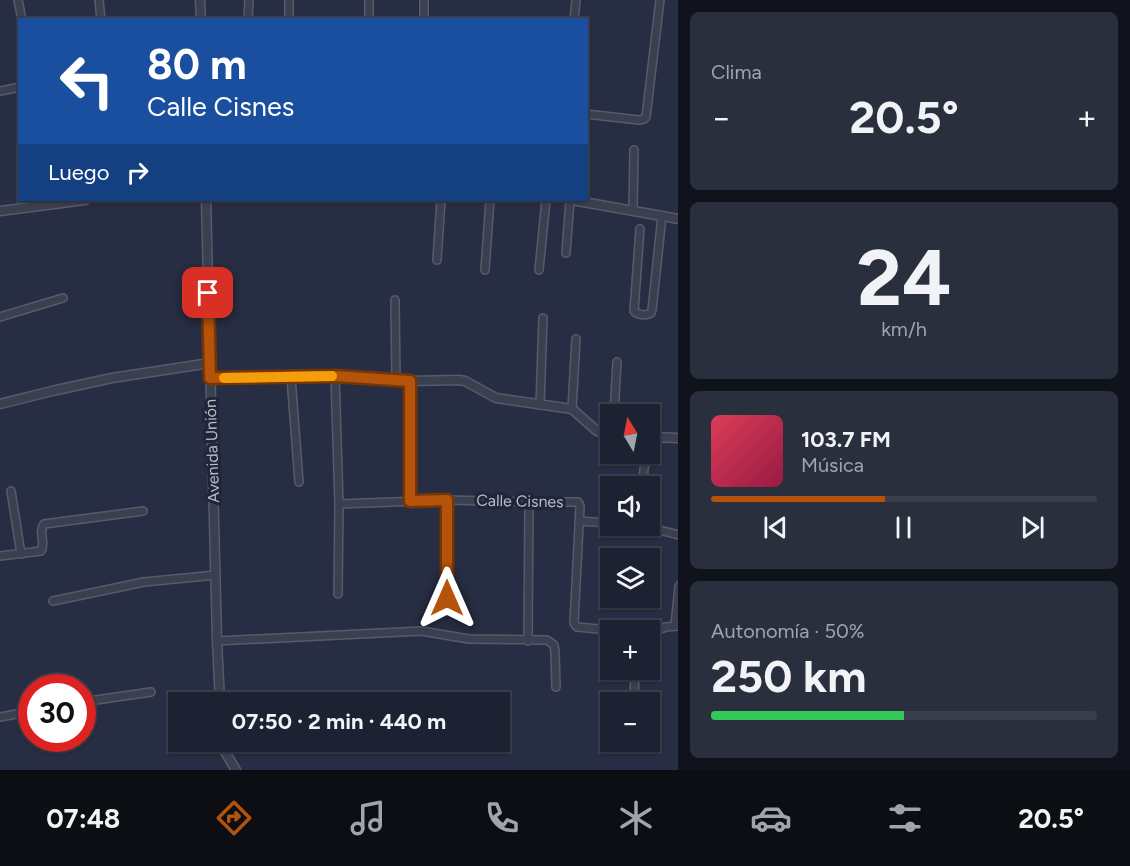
<!DOCTYPE html>
<html lang="es">
<meta charset="utf-8">
<style>
body{margin:0;font-family:Figtree,sans-serif;background:#2a2f3e;color:#f1f3f6;height:100vh;display:flex;flex-direction:column;font-size:22px;white-space:nowrap}
*{box-sizing:border-box;margin:0}
p{font-size:20px;color:#a0a4ac}
.icon{flex:none;width:33px;height:33px;fill:none;stroke:currentColor;stroke-width:2;stroke-linecap:round;stroke-linejoin:round}
.map{position:relative;flex:1;overflow:hidden}
.side{display:flex;flex-direction:column;gap:12px;padding:12px;background:#10131c;width:452px}
.side>*{flex:none}
.hud{position:absolute;left:18px;top:18px;width:570px;height:183px;border-radius:0px;box-shadow:0 2px 4px #0004,0 0 0 2px #3b3f4d;background:#1a4fa0;color:#fff;overflow:hidden}
.needle{width:39px;rotate:350deg}
.tools{position:absolute;left:600px;top:404px;display:grid;gap:12px}
.tools a{display:grid;place-items:center;width:60px;height:60px;border-radius:0px;background:#1d2232;box-shadow:0 2px 4px #0004,0 0 0 2px #3b3f4d;font-size:30px}
.speed{position:absolute;left:18px;top:674px;display:flex;gap:12px;font-size:30px;font-weight:700;text-align:center}
.speed>*{display:grid;place-content:center;width:78px;height:78px;border-radius:50%;background:#1d2232;box-shadow:0 2px 4px #0004,0 0 0 2px #3b3f4d;line-height:1}
.speed .limit{border:9px solid #d22;background:#fff;color:#111}
.pin{position:absolute;display:grid;place-items:center;width:51px;height:51px;color:#fff;margin:-26px;border-radius:12px;box-shadow:0 3px 9px #0006}
.me{position:absolute;width:66px;margin:-33px;rotate:0deg;stroke-linejoin:round;filter:drop-shadow(0 0 4px #0008)}
.turn{display:flex;align-items:center;gap:21px;height:126px;padding:0 30px;font-size:27px}
.turn .icon{width:78px;height:78px;stroke-width:2.5}
.turn b{display:block;font-size:42px;line-height:51px}
.then{display:flex;align-items:center;height:57px;padding:0 30px;background:#0003;gap:12px;font-size:22px}
.big{font-size:45px;font-weight:700;line-height:1.1}
.side .widget{flex:1;display:flex;flex-direction:column;justify-content:center;gap:9px;min-width:0;padding:0 21px;border-radius:9px;background:#2a2f3e}
.side .dial{align-items:center;gap:0}
.dial b{font-size:78px;line-height:1}
.song{display:flex;align-items:center;gap:18px}
.cover{width:72px;height:72px;border-radius:9px;background:linear-gradient(135deg,hsl(350 70% 55%),hsl(340 70% 35%))}
.played{height:6px;border-radius:3px;background:linear-gradient(90deg,#b45309 45%,#3b3f4d 45%)}
.keys{display:flex;justify-content:space-around;direction:ltr}
.heat{display:flex;justify-content:space-between;align-items:center;font-size:33px;direction:ltr}
.charge{height:9px;border-radius:4px;background:linear-gradient(90deg,#34c759 50%,#3b3f4d 0)}
.trip{position:absolute;left:168px;top:692px;width:342px;height:60px;border-radius:0px;background:#1d2232;box-shadow:0 2px 4px #0004,0 0 0 2px #3b3f4d;font-weight:700;line-height:60px;text-align:center}
.tabs{display:flex;height:96px;justify-content:space-around;align-items:center;background:#0c0e14;color:#a0a4ac}
.tabs .icon{width:42px;height:42px}
.tabs .selected{color:#b45309}
.tabs b{font-size:27px;color:#f1f3f6}
main{display:flex;flex:1;min-height:0}
.map>svg:first-child{display:block}
.lines{fill:none;stroke-linecap:round;stroke-linejoin:round}
.minor-casing{stroke:#565b6c;stroke-width:10}
.tertiary-casing{stroke:#565b6c;stroke-width:11}
.minor{stroke:#3b4051;stroke-width:7}
.tertiary{stroke:#3b4051;stroke-width:8}
.route-casing{stroke:#753606;stroke-width:15}
.route{stroke:#b45309;stroke-width:10}
.slow{stroke:#f59e0b;stroke-width:10}
.labels{text-anchor:middle;dominant-baseline:central;stroke-width:6;stroke-linejoin:round;paint-order:stroke}
.street-label{font-size:16px;fill:#b8bccb;stroke:#202537}
</style>
<main>
<div class="map">
<svg width="679" height="770" viewBox="0 0 679 770">
<rect width="100%" height="100%" fill="#272d42"/>
<g class="lines">
<defs>
<g id="minor">
<polyline points="18,0 22,20"/>
<polyline points="99,0 101,20"/>
<polyline points="248,20 249,0"/>
<polyline points="289,20 289,0"/>
<polyline points="369,20 369,0"/>
<polyline points="424,20 424,0"/>
<polyline points="574,20 576,0"/>
<polyline points="0,91 20,87"/>
<polyline points="586,114 639,120 644,119 646,117 660,0"/>
<polyline points="633,210 634,150"/>
<path d="M640,229L634,311C637,315 647,316 651,313L652,310L662,216"/>
<polyline points="566,253 570,200"/>
<polyline points="437,260 441,200"/>
<polyline points="485,270 490,200"/>
<polyline points="539,270 546,200"/>
<polyline points="395,300 396,381"/>
<polyline points="0,317 63,298"/>
<polyline points="335,376 339,504 338,594"/>
<polyline points="291,377 299,482"/>
<polyline points="540,405 543,318"/>
<polyline points="572,409 576,339"/>
<polyline points="614,414 617,362"/>
<polyline points="642,486 646,453"/>
<polyline points="11,491 21,554"/>
<polyline points="447,500 447,598"/>
<polyline points="410,501 410,381"/>
<polyline points="339,504 447,500 529,502 578,502 580,506 574,623 577,627 610,630"/>
<polyline points="579,521 610,523"/>
<polyline points="639,525 679,535"/>
<path d="M0,556L41,551C46,543 38,532 44,524L143,511"/>
<polyline points="53,601 144,582 216,575"/>
<polyline points="675,626 679,586"/>
<polyline points="650,633 666,627 679,626"/>
<polyline points="217,641 421,631 469,639 547,640 554,645 555,652 556,687"/>
<polyline points="528,641 529,502"/>
<polyline points="82,702 151,692"/>
<polyline points="634,702 635,669"/>
<polyline points="0,717 32,711"/>
</g>
<g id="tertiary">
<polyline points="200,0 201,20"/>
<polyline points="206,200 217,641 220,702"/>
<polyline points="572,200 679,219"/>
<polyline points="0,211 85,200"/>
<polyline points="210,378 335,376 410,381 459,380 465,381 496,398 572,409 597,431 610,435"/>
<polyline points="0,404 52,391 112,378 210,363"/>
<polyline points="650,437 679,438"/>
<polyline points="222,741 225,752 236,770"/>
</g>
</defs>
<use href="#minor" class="minor-casing"/>
<use href="#tertiary" class="tertiary-casing"/>
<use href="#minor" class="minor"/>
<use href="#tertiary" class="tertiary"/>
</g>
<g class="lines">
<defs>
<polyline id="route" points="208,293 210,378 335,376 410,381 410,501 447,500 447,598"/>
</defs>
<use href="#route" class="route-casing"/>
<use href="#route" class="route"/>
<polyline class="slow" points="224,378 332,376"/>
</g>
<g class="labels">
<g class="street-label">
<text transform="translate(212 451) rotate(-92)">Avenida Unión</text>
<text transform="translate(520 501) rotate(1)">Calle Cisnes</text>
</g>
</g>
</svg>
<div class="tools">
<a><svg class="needle" viewBox="-14 -14 28 28"><path d="M0-13l5 13h-10z" fill="#e53935"/><path d="M0 13l5-13h-10z" fill="#a0a4ac"/></svg></a>
<a><svg class="icon" aria-label="sound" viewBox="0 0 24 24"><path d="M4 9h4l5-4v14l-5-4H4zM17 9q2 3 0 6"/></svg></a>
<a><svg class="icon" aria-label="layers" viewBox="0 0 24 24"><path d="M12 4l9 5-9 5-9-5zM3 14l9 5 9-5"/></svg></a>
<a>+</a>
<a>−</a>
</div>
<div class="speed"><div class="limit">30</div></div>
<div class="pin" style="left:208px;top:293px;background:#d93025"><svg class="icon" aria-label="arrive" viewBox="0 0 24 24"><path d="M6 21V4h12l-3 4 3 4H6"/></svg></div>
<svg class="me" style="left:447px;top:598px" viewBox="-20 -20 40 40"><path d="M0-17L14 15 0 8-14 15z" fill="#b45309" stroke="#fff" stroke-width="4"/></svg>
<div class="trip">07:50 · 2 min · 440 m</div>
<div class="hud">
<div class="turn"><svg class="icon" aria-label="left" viewBox="0 0 24 24"><path d="M17 20v-9H6M10 6l-5 5 5 5"/></svg><div><b>80 m</b>Calle Cisnes</div></div>
<div class="then">Luego<svg class="icon" aria-label="right" viewBox="0 0 24 24"><path d="M7 20v-9h11M14 6l5 5-5 5"/></svg></div>
</div>
</div>
<section class="side">
<div class="widget"><p>Clima</p>
<div class="heat"><a>−</a><b class="big">20.5°</b><a>+</a></div>
</div>
<div class="widget dial"><b>24</b><p>km/h</p></div>
<div class="widget">
<div class="song"><i class="cover"></i><div><b>103.7 FM</b><p>Música</p></div></div>
<div class="played"></div>
<div class="keys"><svg class="icon" aria-label="previous" viewBox="0 0 24 24"><path d="M18 5L8 12l10 7zM5 5v14"/></svg><svg class="icon" aria-label="pause" viewBox="0 0 24 24"><path d="M8 5v14M16 5v14"/></svg><svg class="icon" aria-label="next" viewBox="0 0 24 24"><path d="M6 5l10 7-10 7zM19 5v14"/></svg></div>
</div>
<div class="widget"><p>Autonomía · 50%</p><b class="big">250 km</b><div class="charge"></div></div>
</section>
</main>
<nav class="tabs">
<b>07:48</b>
<svg class="icon selected" aria-label="directions" viewBox="0 0 24 24"><path d="M12 3l9 9-9 9-9-9zM9 14v-3h6M13 9l2 2-2 2"/></svg>
<svg class="icon" aria-label="music" viewBox="0 0 24 24"><path d="M9 18V5l10-2v13"/><circle cx="6" cy="18" r="3"/><circle cx="16" cy="16" r="3"/></svg>
<svg class="icon" aria-label="phone" viewBox="0 0 24 24"><path d="M5 4h4l2 5-3 2q2 4 5 5l2-3 5 2v4C11 20 4 13 5 4z"/></svg>
<svg class="icon" aria-label="climate" viewBox="0 0 24 24"><path d="M12 3v18M4 7l16 10M4 17L20 7"/></svg>
<svg class="icon" aria-label="car" viewBox="0 0 24 24"><path d="M5 17H2v-5l4-1 3-4h7l3 4 3 1v5h-3M9 17h6M6 11h13"/><circle cx="7" cy="17" r="2"/><circle cx="17" cy="17" r="2"/></svg>
<svg class="icon" aria-label="filters" viewBox="0 0 24 24"><path d="M4 7h16M4 17h16"/><circle cx="9" cy="7" r="2"/><circle cx="15" cy="17" r="2"/></svg>
<b>20.5°</b>
</nav>
